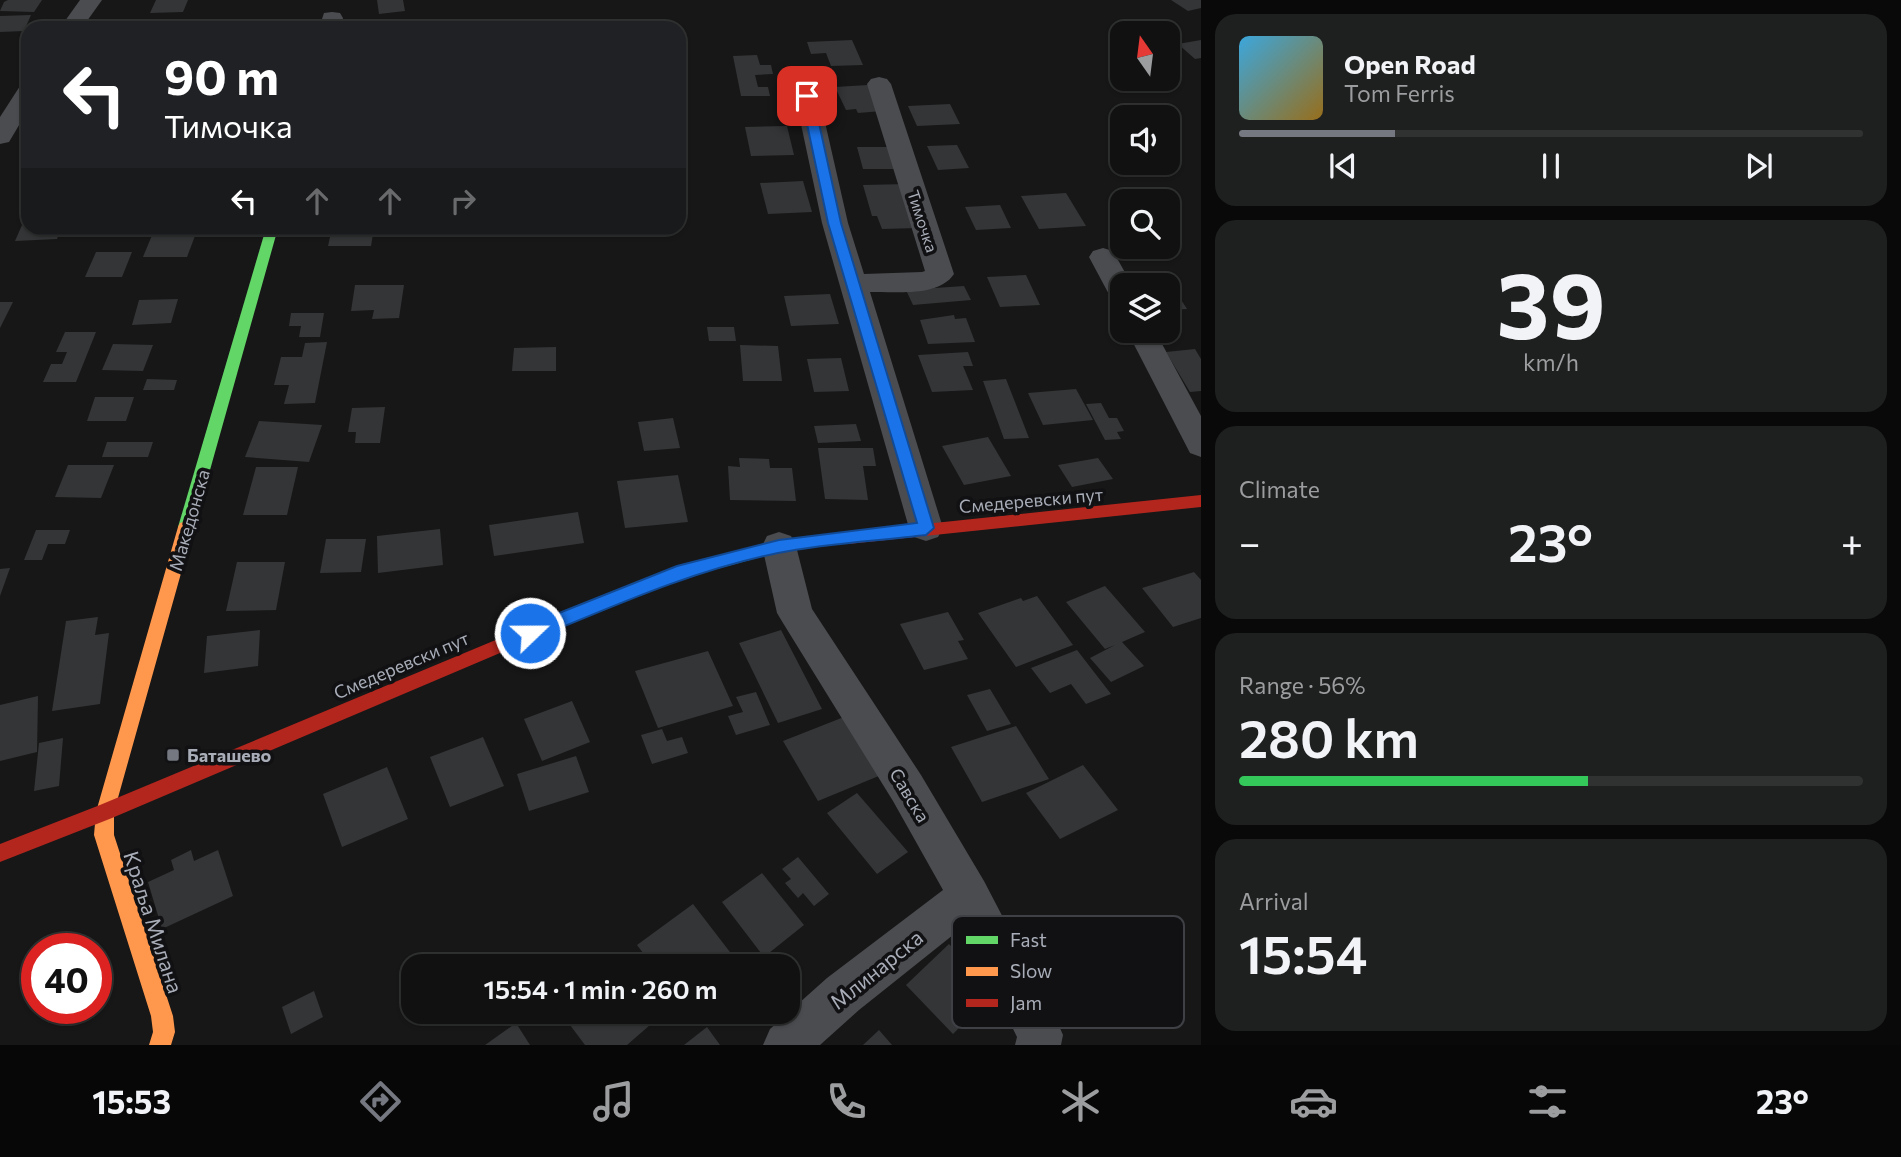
<!DOCTYPE html>
<meta charset="utf-8">
<style>
body{margin:0;font-family:Commissioner,sans-serif;background:#1e1f1f;color:#f1f3f6;height:100vh;display:flex;flex-direction:column;font-size:26px;white-space:nowrap}
*{box-sizing:border-box;margin:0}
p{font-size:23px;color:#9c9d9f}
.icon{flex:none;width:38px;height:38px;fill:none;stroke:currentColor;stroke-width:2;stroke-linecap:round;stroke-linejoin:round}
.map{position:relative;flex:1;overflow:hidden}
.side{display:flex;flex-direction:column;gap:14px;padding:14px;background:#090909;width:700px}
.side>*{flex:none}
.top-card{position:absolute;left:21px;top:21px;width:665px;height:214px;border-radius:21px;box-shadow:0 2px 5px #0004,0 0 0 2px #303131;background:#202124;color:#fff;overflow:hidden}
.needle{width:46px;rotate:346deg}
.fabs{position:absolute;left:1110px;top:21px;display:grid;gap:14px}
.fabs a{display:grid;place-items:center;width:70px;height:70px;border-radius:14px;background:#111;box-shadow:0 2px 5px #0004,0 0 0 2px #303131;font-size:35px}
.speed{position:absolute;left:21px;top:933px;display:flex;gap:14px;font-size:35px;font-weight:700;text-align:center}
.speed>*{display:grid;place-content:center;width:91px;height:91px;border-radius:50%;background:#111;box-shadow:0 2px 5px #0004,0 0 0 2px #303131;line-height:1}
.speed .limit{border:10px solid #d22;background:#fff;color:#111}
.pin{position:absolute;display:grid;place-items:center;width:60px;height:60px;color:#fff;margin:-30px;border-radius:14px;box-shadow:0 4px 10px #0006}
.me{position:absolute;width:77px;margin:-38px;rotate:68deg;stroke-linejoin:round;filter:drop-shadow(0 0 5px #0008)}
.turn{display:flex;align-items:center;gap:24px;height:147px;padding:0 28px;font-size:32px}
.turn .icon{width:91px;height:91px;stroke-width:2.5}
.turn b{display:block;font-size:49px;line-height:60px}
.lanes{display:flex;align-items:center;height:66px;padding:0 28px;background:#0003;justify-content:center;gap:35px;direction:ltr}
.lanes .off{opacity:.35}
.big{font-size:52px;font-weight:600;line-height:1.1}
.side .tile{flex:1;display:flex;flex-direction:column;justify-content:center;gap:10px;min-width:0;padding:0 24px;border-radius:21px;background:#1e1f1f}
.side .dial{align-items:center;gap:0}
.dial b{font-size:91px;line-height:1}
.song{display:flex;align-items:center;gap:21px}
.cover{width:84px;height:84px;border-radius:10px;background:linear-gradient(135deg,hsl(200 70% 55%),hsl(40 70% 35%))}
.played{height:7px;border-radius:4px;background:linear-gradient(90deg,#757880 25%,#303131 25%)}
.keys{display:flex;justify-content:space-around;direction:ltr}
.heat{display:flex;justify-content:space-between;align-items:center;font-size:38px;direction:ltr}
.charge{height:10px;border-radius:5px;background:linear-gradient(90deg,#34c759 56%,#303131 0)}
.trip{position:absolute;left:401px;top:954px;width:399px;height:70px;border-radius:21px;background:#111;box-shadow:0 2px 5px #0004,0 0 0 2px #303131;font-weight:600;line-height:70px;text-align:center}
.tab-bar{display:flex;height:112px;justify-content:space-around;align-items:center;background:#070707;color:#9c9d9f}
.tab-bar .icon{width:49px;height:49px}
.tab-bar .current{color:#757880}
.tab-bar b{font-size:32px;color:#f1f3f6}
main{display:flex;flex:1;min-height:0}
.map>svg:first-child{display:block}
.building{fill:#343537}
.lines{fill:none;stroke-linecap:round;stroke-linejoin:round}
.street{fill:#4b4c50;fill-rule:evenodd}
.fast{fill:#63d668;fill-rule:evenodd}
.slow{fill:#ff974d;fill-rule:evenodd}
.jam{fill:#b3261e;fill-rule:evenodd}
.route{fill:#1a73e8;stroke:#114b97;stroke-width:2}
.poi-dot{fill:#757880;stroke:#111113;stroke-width:2.5}
.labels{text-anchor:middle;dominant-baseline:central;stroke-width:7;stroke-linejoin:round;paint-order:stroke}
.far-street-label{font-size:16px;fill:#a8adb8;stroke:#111113}
.street-label{font-size:18px;fill:#a8adb8;stroke:#111113}
.poi-label{font-size:18px;font-weight:bold;fill:#a8adb8;stroke:#111113;text-anchor:start}
.near-street-label{font-size:21px;fill:#a8adb8;stroke:#111113}
.key{fill:#111113;stroke:#3e4045;stroke-width:2}
.key-label{font-size:19px;fill:#a8adb8}
</style>
<main>
<div class="map">
<svg width="1201" height="1045" viewBox="0 0 1201 1045">
<rect width="100%" height="100%" fill="#171717"/>
<g class="building">
<polygon points="8,0 42,0 34,12 0,11 4,2"/>
<polygon points="156,0 188,0 183,12 150,13"/>
<polygon points="377,0 403,0 405,11 379,14"/>
<polygon points="1171,0 1201,0 1201,8 1188,11"/>
<polygon points="31,15 24,31 0,32 0,16"/>
<polygon points="852,40 863,65 831,66 826,53 811,54 807,42"/>
<polygon points="1201,40 1201,58 1195,59 1178,44"/>
<polygon points="757,55 760,65 771,65 773,74 755,75 758,87 768,87 770,96 741,96 733,56"/>
<polygon points="868,85 882,111 858,113 856,109 846,110 835,87"/>
<polygon points="950,104 960,124 917,126 908,106"/>
<polygon points="787,126 794,155 751,156 745,127"/>
<polygon points="957,145 969,168 938,170 927,146"/>
<polygon points="857,147 894,147 900,169 863,169"/>
<polygon points="803,181 812,212 768,214 760,183"/>
<polygon points="908,184 918,228 882,229 877,216 872,216 863,185"/>
<polygon points="1066,193 1086,226 1039,229 1021,196"/>
<polygon points="1000,205 1011,228 976,230 965,207"/>
<polygon points="26,216 28,216 28,228 61,228 57,239 15,241"/>
<polygon points="155,228 198,228 187,257 143,257"/>
<polygon points="332,228 374,228 371,246 328,246"/>
<polygon points="377,228 411,228 410,235 375,235"/>
<polygon points="96,252 132,252 122,277 85,277"/>
<polygon points="1026,275 1040,305 1000,307 987,277"/>
<polygon points="1169,281 1187,309 1167,310 1167,285 1137,285 1136,283"/>
<polygon points="355,285 404,285 399,318 372,319 374,310 351,311"/>
<polygon points="964,286 971,300 913,305 906,290"/>
<polygon points="830,294 839,324 791,326 784,296"/>
<polygon points="178,299 171,323 132,325 139,300"/>
<polygon points="0,302 13,302 0,328"/>
<polygon points="291,313 324,313 320,337 299,337 301,326 289,326"/>
<polygon points="954,315 955,319 966,318 975,342 928,344 920,320"/>
<polygon points="707,327 734,327 736,341 709,341"/>
<polygon points="65,332 96,332 76,382 43,382 51,364 62,364 67,352 56,352"/>
<polygon points="327,342 315,403 284,404 289,385 274,385 281,357 302,357 305,343"/>
<polygon points="113,344 153,345 143,371 102,370"/>
<polygon points="740,345 778,346 782,381 743,381"/>
<polygon points="556,347 556,371 512,371 514,348"/>
<polygon points="1195,349 1201,359 1201,391 1190,392 1166,352"/>
<polygon points="968,352 973,366 963,366 973,390 932,392 918,355"/>
<polygon points="841,358 849,391 814,392 807,359"/>
<polygon points="147,379 177,380 174,390 143,390"/>
<polygon points="1006,379 1029,438 1004,439 983,381"/>
<polygon points="1076,389 1093,420 1043,425 1028,393"/>
<polygon points="95,397 134,397 126,421 87,421"/>
<polygon points="1101,403 1109,418 1117,418 1124,431 1117,432 1121,439 1105,440 1086,404"/>
<polygon points="385,407 380,443 355,443 356,432 348,432 352,408"/>
<polygon points="673,418 680,448 644,451 638,422"/>
<polygon points="259,421 322,425 309,462 245,457"/>
<polygon points="856,424 861,441 818,443 814,426"/>
<polygon points="988,437 1011,476 964,485 942,446"/>
<polygon points="107,442 153,442 148,457 102,457"/>
<polygon points="818,448 873,448 876,466 863,466 868,500 825,499"/>
<polygon points="739,458 769,459 770,468 792,468 796,501 730,500 728,466 740,467"/>
<polygon points="1098,458 1113,479 1072,487 1058,465"/>
<polygon points="68,465 114,465 101,498 55,497"/>
<polygon points="256,467 298,467 287,515 243,515"/>
<polygon points="678,475 688,522 625,528 617,481"/>
<polygon points="578,512 584,543 494,556 489,525"/>
<polygon points="440,529 443,565 378,573 377,536"/>
<polygon points="36,530 70,530 65,544 48,544 42,560 24,560"/>
<polygon points="326,539 366,539 361,572 320,573"/>
<polygon points="237,562 285,562 276,610 226,611"/>
<polygon points="10,568 0,596 0,569"/>
<polygon points="1194,572 1201,580 1201,618 1173,627 1142,588"/>
<polygon points="1105,586 1145,632 1122,642 1144,666 1111,682 1090,658 1115,645 1105,649 1066,602"/>
<polygon points="1037,596 1073,645 1016,667 978,613 1021,598 1023,601"/>
<polygon points="948,612 964,640 958,641 968,659 924,670 900,624"/>
<polygon points="98,617 95,635 109,633 100,704 52,711 66,621"/>
<polygon points="260,630 258,666 204,673 207,636"/>
<polygon points="781,630 822,709 778,723 739,643"/>
<polygon points="1077,650 1111,694 1086,704 1071,684 1050,693 1031,668"/>
<polygon points="708,651 733,706 658,728 635,671"/>
<polygon points="990,689 1011,724 987,731 967,695"/>
<polygon points="756,692 770,725 736,735 728,716 743,712 736,697"/>
<polygon points="38,696 37,752 0,761 0,705"/>
<polygon points="572,701 590,742 542,761 524,719"/>
<polygon points="849,715 886,773 818,801 783,741"/>
<polygon points="1016,726 1049,779 982,802 951,747"/>
<polygon points="662,729 667,741 682,737 688,753 652,764 641,735"/>
<polygon points="483,737 504,786 450,807 430,757"/>
<polygon points="63,738 59,786 34,791 39,743"/>
<polygon points="576,756 589,792 529,811 517,774"/>
<polygon points="1083,765 1118,810 1060,839 1026,793"/>
<polygon points="387,767 408,819 342,847 323,794"/>
<polygon points="857,793 908,852 877,874 827,813"/>
<polygon points="191,850 194,861 218,850 233,896 162,929 148,882 174,870 171,860"/>
<polygon points="798,857 829,894 814,906 803,893 798,898 785,883 791,879 782,869"/>
<polygon points="762,873 804,925 764,957 722,902"/>
<polygon points="693,904 733,956 721,966 653,966 637,945"/>
<polygon points="949,944 995,991 953,1034 906,985"/>
<polygon points="314,991 323,1017 291,1034 282,1007"/>
<polygon points="570,1012 653,1012 658,1018 627,1045 585,1045 564,1017"/>
<polygon points="516,1023 530,1045 485,1045"/>
<polygon points="707,1027 720,1045 684,1045"/>
<polygon points="879,1030 892,1045 863,1045"/>
</g>
<g class="lines">
<g class="street">
<polygon points="80,0 102,0 82,28 60,28"/>
<polygon points="332,12 340,13 343,18 341,28 319,28 324,13"/>
<path d="M879,77L887,79L891,84L954,274C938,298 895,291 870,292L943,528L938,537L926,541L914,537L909,528L822,223L795,96L799,91H815L819,96L848,223L864,274L922,272L925,271L867,84L871,79Z"/>
<polygon points="28,84 28,110 9,142 0,144 0,117 20,86"/>
<polygon points="1103,248 1113,251 1132,285 1122,285 1122,302 1112,300 1089,257 1093,251"/>
<polygon points="1127,331 1155,331 1201,416 1201,457 1190,453"/>
<polygon points="779,532 791,536 796,546 812,609 921,775 984,881 1056,1019 1063,1035 1061,1045 1015,1045 1017,1037 963,927 859,1010 820,1045 763,1045 770,1029 827,978 943,890 893,801 783,623 777,613 762,546 767,536"/>
</g>
<g class="fast">
<polygon points="266,228 278,228 194,527 192,531 180,531 178,527"/>
<polygon points="848,532 854,534 856,538 854,542 779,552 680,579 515,646 509,644 506,639 509,634 677,566 779,540"/>
</g>
<polygon class="slow" points="186,521 192,523 194,527 114,812 114,835 173,1016 175,1032 171,1045 149,1045 153,1032 151,1016 94,835 96,812 178,527 180,523"/>
<g class="jam">
<polygon points="1201,495 1201,507 848,544 842,542 840,538 842,534 848,532"/>
<polygon points="515,632 521,634 524,639 521,644 112,818 0,862 0,844 100,805"/>
</g>
</g>
<path class="route" d="M807,93L813,96L841,223L934,528L926,535C877,541 826,543 778,553C694,570 616,605 536,638L530,640L524,638L522,633L524,627L677,566L779,540L917,523L828,223L801,96Z"/>
<rect class="poi-dot" x="166" y="748" width="14" height="14" rx="3.5"/>
<g class="labels">
<g class="far-street-label">
<text transform="translate(923 221) rotate(72)">Тимочка</text>
</g>
<g class="street-label">
<text transform="translate(1031 500) rotate(-5)">Смедеревски пут</text>
<text transform="translate(189 520) rotate(-74)">Македонска</text>
<text transform="translate(401 665) rotate(-23)">Смедеревски пут</text>
<text transform="translate(910 795) rotate(59)">Савска</text>
</g>
<g class="poi-label">
<text x="187" y="755">Баташево</text>
</g>
<g class="near-street-label">
<text transform="translate(154 922) rotate(72)">Краља Милана</text>
<text transform="translate(876 969) rotate(-39)">Млинарска</text>
</g>
</g>
<rect x="952" y="916" width="232" height="112" rx="10" class="key"/>
<rect x="966" y="936" width="32" height="8" fill="#63d668"/>
<rect x="966" y="967" width="32" height="9" fill="#ff974d"/>
<rect x="966" y="999" width="32" height="8" fill="#b3261e"/>
<g class="key-label">
<text x="1010" y="947">Fast</text>
<text x="1010" y="978">Slow</text>
<text x="1010" y="1010">Jam</text>
</g>
</svg>
<div class="fabs">
<a><svg class="needle" viewBox="-14 -14 28 28"><path d="M0-13l5 13h-10z" fill="#e53935"/><path d="M0 13l5-13h-10z" fill="#9c9d9f"/></svg></a>
<a><svg class="icon" aria-label="sound" viewBox="0 0 24 24"><path d="M4 9h4l5-4v14l-5-4H4zM17 9q2 3 0 6"/></svg></a>
<a><svg class="icon" aria-label="search" viewBox="0 0 24 24"><circle cx="10" cy="10" r="6"/><path d="M15 15l6 6"/></svg></a>
<a><svg class="icon" aria-label="layers" viewBox="0 0 24 24"><path d="M12 4l9 5-9 5-9-5zM3 14l9 5 9-5"/></svg></a>
</div>
<div class="speed"><div class="limit">40</div></div>
<div class="pin" style="left:807px;top:96px;background:#d93025"><svg class="icon" aria-label="arrive" viewBox="0 0 24 24"><path d="M6 21V4h12l-3 4 3 4H6"/></svg></div>
<svg class="me" style="left:530px;top:633px" viewBox="-20 -20 40 40"><circle r="17" fill="#1a73e8" stroke="#fff" stroke-width="3"/><path d="M0-11L8 9 0 5-8 9z" fill="#fff"/></svg>
<div class="trip">15:54 · 1 min · 260 m</div>
<div class="top-card">
<div class="turn"><svg class="icon" aria-label="left" viewBox="0 0 24 24"><path d="M17 20v-9H6M10 6l-5 5 5 5"/></svg><div><b>90 m</b>Тимочка</div></div>
<div class="lanes"><svg class="icon" aria-label="left" viewBox="0 0 24 24"><path d="M17 20v-9H6M10 6l-5 5 5 5"/></svg><svg class="icon off" aria-label="ahead" viewBox="0 0 24 24"><path d="M12 20V5M6 11l6-6 6 6"/></svg><svg class="icon off" aria-label="ahead" viewBox="0 0 24 24"><path d="M12 20V5M6 11l6-6 6 6"/></svg><svg class="icon off" aria-label="right" viewBox="0 0 24 24"><path d="M7 20v-9h11M14 6l5 5-5 5"/></svg></div>
</div>
</div>
<section class="side">
<div class="tile">
<div class="song"><i class="cover"></i><div><b>Open Road</b><p>Tom Ferris</p></div></div>
<div class="played"></div>
<div class="keys"><svg class="icon" aria-label="previous" viewBox="0 0 24 24"><path d="M18 5L8 12l10 7zM5 5v14"/></svg><svg class="icon" aria-label="pause" viewBox="0 0 24 24"><path d="M8 5v14M16 5v14"/></svg><svg class="icon" aria-label="next" viewBox="0 0 24 24"><path d="M6 5l10 7-10 7zM19 5v14"/></svg></div>
</div>
<div class="tile dial"><b>39</b><p>km/h</p></div>
<div class="tile"><p>Climate</p>
<div class="heat"><a>−</a><b class="big">23°</b><a>+</a></div>
</div>
<div class="tile"><p>Range · 56%</p><b class="big">280 km</b><div class="charge"></div></div>
<div class="tile"><p>Arrival</p><b class="big">15:54</b></div>
</section>
</main>
<nav class="tab-bar">
<b>15:53</b>
<svg class="icon current" aria-label="directions" viewBox="0 0 24 24"><path d="M12 3l9 9-9 9-9-9zM9 14v-3h6M13 9l2 2-2 2"/></svg>
<svg class="icon" aria-label="music" viewBox="0 0 24 24"><path d="M9 18V5l10-2v13"/><circle cx="6" cy="18" r="3"/><circle cx="16" cy="16" r="3"/></svg>
<svg class="icon" aria-label="phone" viewBox="0 0 24 24"><path d="M5 4h4l2 5-3 2q2 4 5 5l2-3 5 2v4C11 20 4 13 5 4z"/></svg>
<svg class="icon" aria-label="climate" viewBox="0 0 24 24"><path d="M12 3v18M4 7l16 10M4 17L20 7"/></svg>
<svg class="icon" aria-label="car" viewBox="0 0 24 24"><path d="M5 17H2v-5l4-1 3-4h7l3 4 3 1v5h-3M9 17h6M6 11h13"/><circle cx="7" cy="17" r="2"/><circle cx="17" cy="17" r="2"/></svg>
<svg class="icon" aria-label="filters" viewBox="0 0 24 24"><path d="M4 7h16M4 17h16"/><circle cx="9" cy="7" r="2"/><circle cx="15" cy="17" r="2"/></svg>
<b>23°</b>
</nav>
